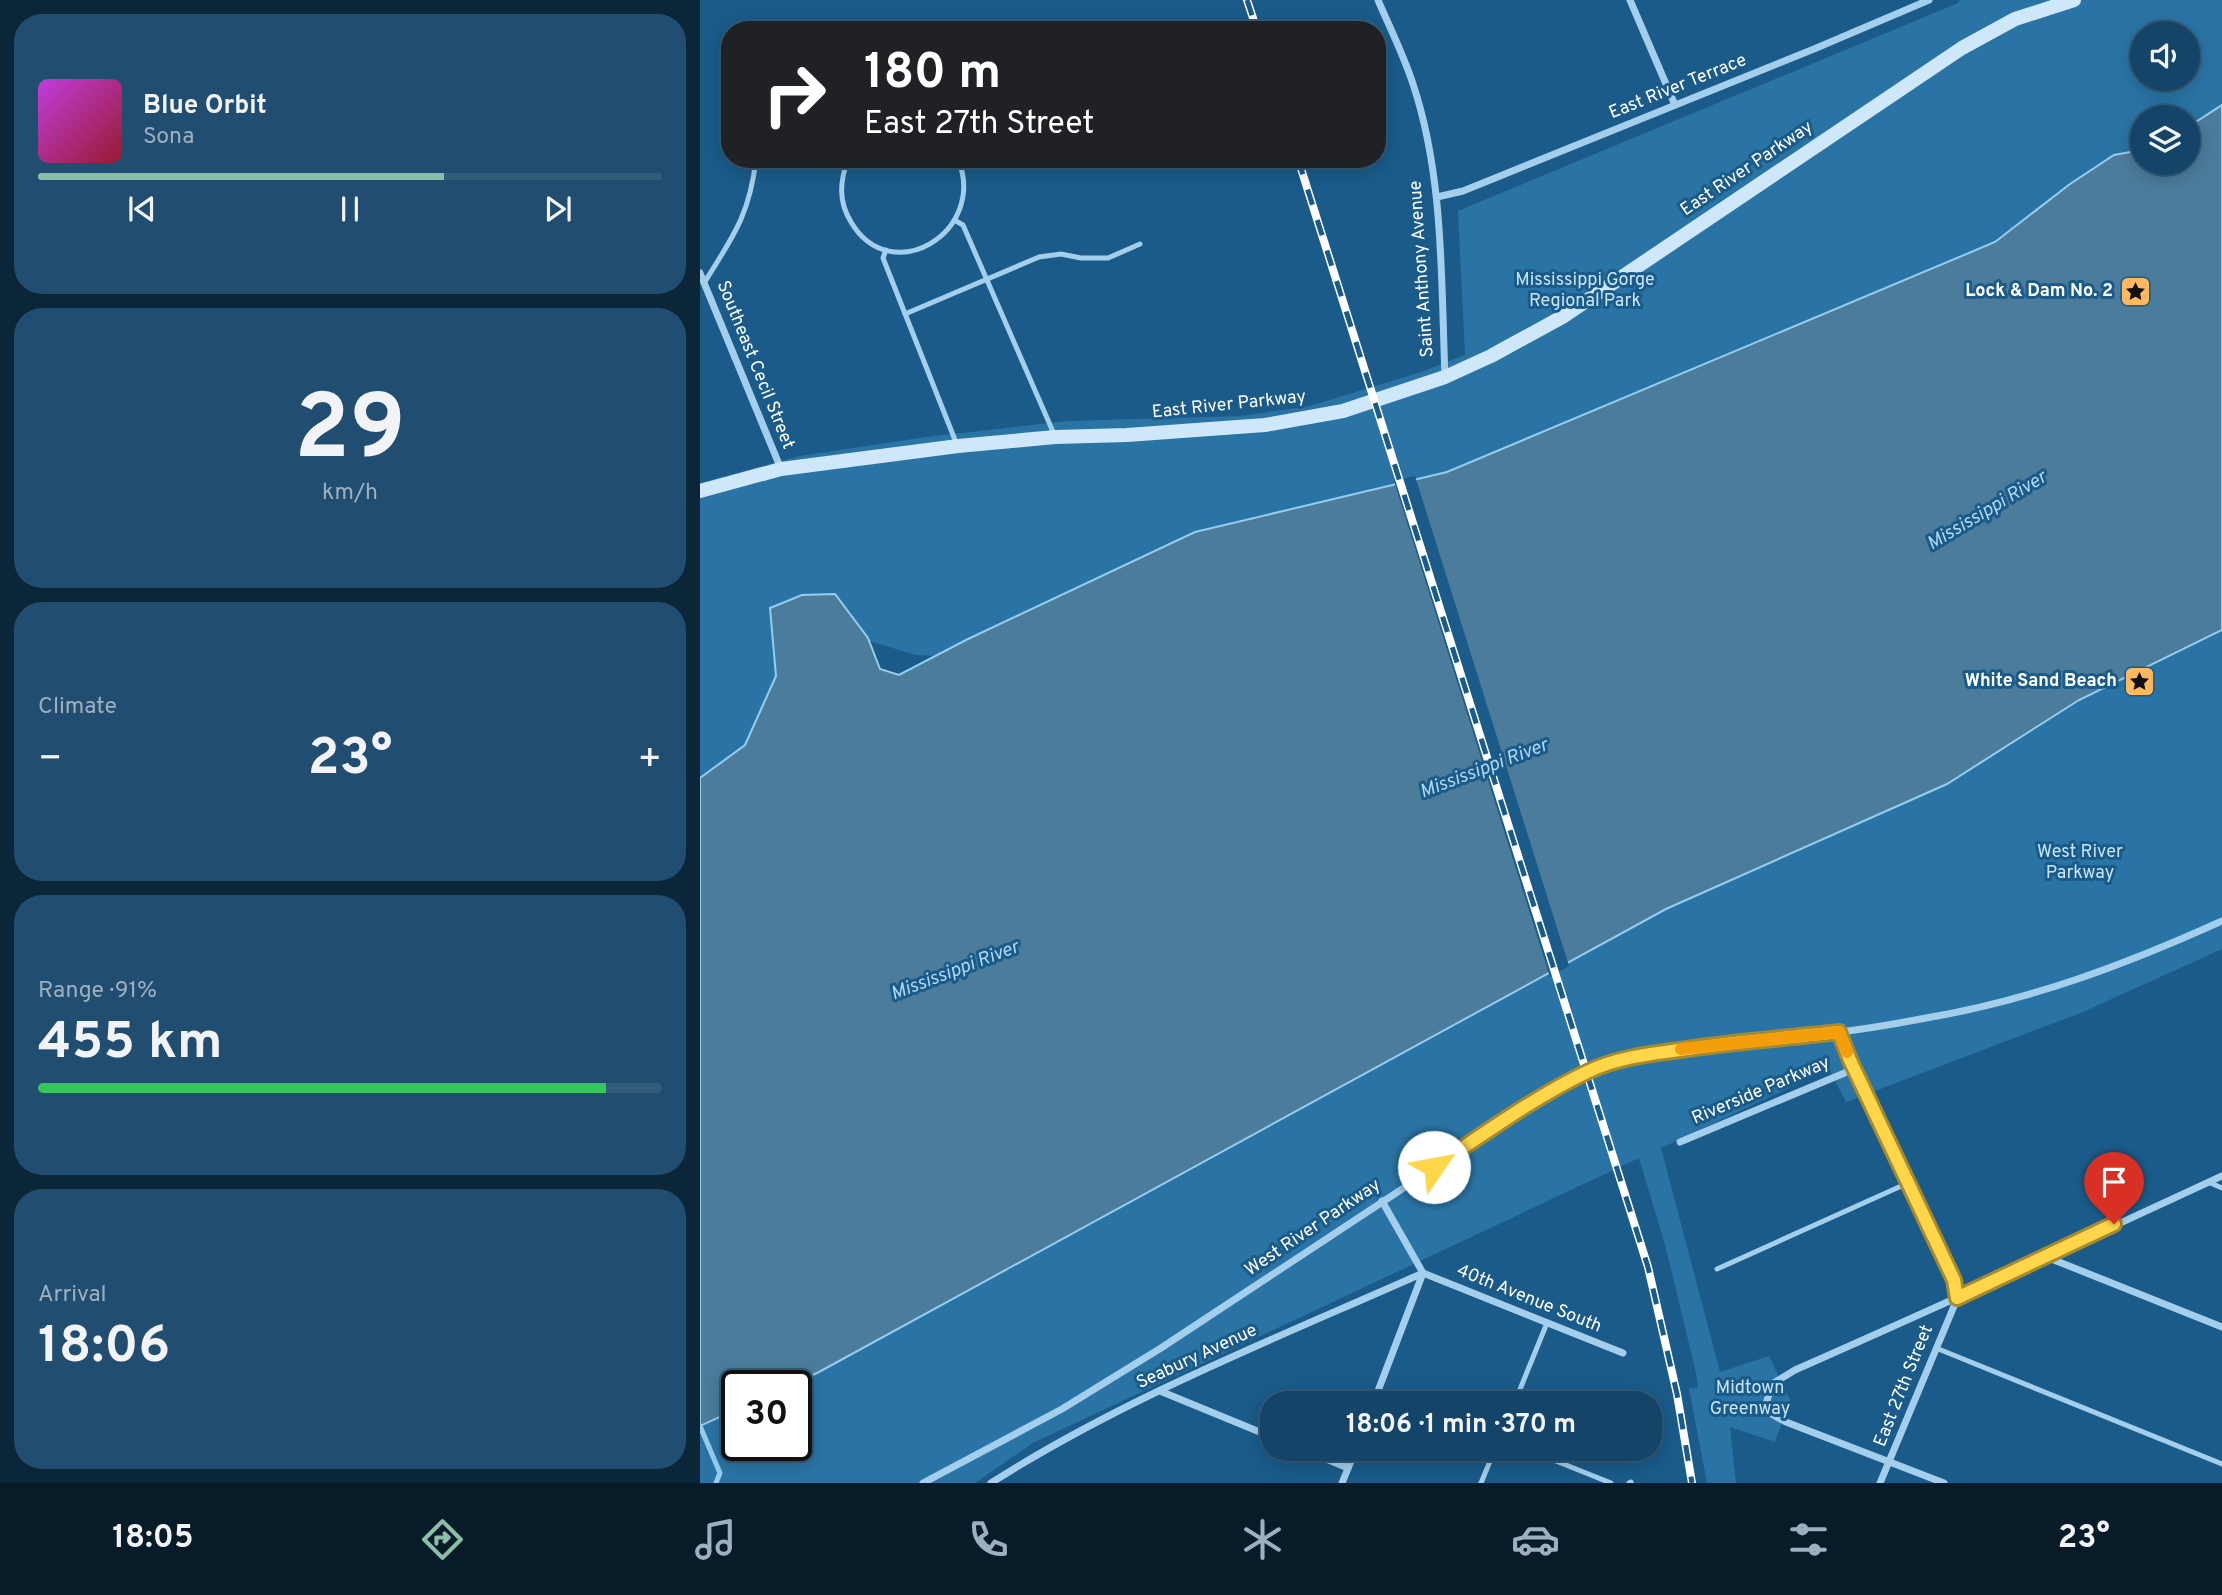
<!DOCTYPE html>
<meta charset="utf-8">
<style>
body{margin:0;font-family:Overpass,sans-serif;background:#214e70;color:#f1f3f6;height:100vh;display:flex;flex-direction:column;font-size:26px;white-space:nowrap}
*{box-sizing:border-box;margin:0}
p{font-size:23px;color:#9db0c0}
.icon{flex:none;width:38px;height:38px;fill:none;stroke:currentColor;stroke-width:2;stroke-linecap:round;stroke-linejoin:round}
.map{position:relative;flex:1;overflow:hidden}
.panel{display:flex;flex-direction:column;gap:14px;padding:14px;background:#0b2539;width:700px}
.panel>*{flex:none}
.banner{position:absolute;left:21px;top:21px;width:665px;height:147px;border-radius:28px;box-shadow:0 4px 18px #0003,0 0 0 2px #335c7b;background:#202124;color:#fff;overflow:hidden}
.fabs{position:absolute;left:1430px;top:21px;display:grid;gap:14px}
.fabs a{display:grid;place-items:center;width:70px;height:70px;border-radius:50%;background:#144467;box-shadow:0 4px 18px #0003,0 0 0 2px #335c7b;font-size:35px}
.speed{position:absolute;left:21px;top:1370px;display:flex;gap:14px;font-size:35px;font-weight:700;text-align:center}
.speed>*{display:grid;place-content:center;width:91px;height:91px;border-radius:50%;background:#144467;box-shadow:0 4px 18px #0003,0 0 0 2px #335c7b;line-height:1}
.speed .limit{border:4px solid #111;border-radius:10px;background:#fff;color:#111}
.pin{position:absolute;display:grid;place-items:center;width:60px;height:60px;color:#fff;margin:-72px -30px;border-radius:50% 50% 50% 0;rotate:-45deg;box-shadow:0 0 7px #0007}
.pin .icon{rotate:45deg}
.me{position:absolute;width:77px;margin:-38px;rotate:57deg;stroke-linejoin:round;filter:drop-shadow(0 0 5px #0008)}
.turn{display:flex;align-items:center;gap:24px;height:147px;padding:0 28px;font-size:32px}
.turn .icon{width:91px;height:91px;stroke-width:2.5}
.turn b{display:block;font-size:49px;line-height:60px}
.big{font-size:52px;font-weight:700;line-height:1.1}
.panel .tile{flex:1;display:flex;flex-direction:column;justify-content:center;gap:10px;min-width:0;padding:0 24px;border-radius:28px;background:#214e70}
.panel .dial{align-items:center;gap:0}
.dial b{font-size:91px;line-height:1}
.song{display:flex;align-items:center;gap:21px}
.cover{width:84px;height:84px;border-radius:10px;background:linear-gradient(135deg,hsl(290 70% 55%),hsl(350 70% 35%))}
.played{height:7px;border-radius:4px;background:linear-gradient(90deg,#8abfa5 65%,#335c7b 65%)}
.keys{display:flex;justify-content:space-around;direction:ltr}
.heat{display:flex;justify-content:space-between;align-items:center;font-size:38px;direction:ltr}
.charge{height:10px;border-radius:5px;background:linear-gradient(90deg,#34c759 91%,#335c7b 0)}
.trip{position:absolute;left:560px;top:1391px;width:402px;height:70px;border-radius:28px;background:#144467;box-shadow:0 4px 18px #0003,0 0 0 2px #335c7b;font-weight:700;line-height:70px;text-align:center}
.tab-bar{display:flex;height:112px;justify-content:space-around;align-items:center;background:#081b29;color:#9db0c0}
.tab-bar .icon{width:49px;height:49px}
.tab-bar .on{color:#8abfa5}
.tab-bar b{font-size:32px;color:#f1f3f6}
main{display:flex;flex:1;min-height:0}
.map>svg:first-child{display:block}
.green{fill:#2a74a5;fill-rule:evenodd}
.water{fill:#4c7c9c;stroke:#95cdef;stroke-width:2}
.pier{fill:#1a5b89}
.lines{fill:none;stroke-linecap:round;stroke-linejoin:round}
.stream{stroke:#95cdef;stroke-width:5}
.lane{stroke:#a3cfed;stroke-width:5}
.street{stroke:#a3cfed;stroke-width:7}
.secondary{stroke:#cfe8f9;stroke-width:14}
.rail-casing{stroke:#fff;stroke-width:8}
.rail{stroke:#1a5b89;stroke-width:5;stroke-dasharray:16;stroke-linecap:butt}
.route-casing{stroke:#a68a30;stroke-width:18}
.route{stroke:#ffd54a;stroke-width:12}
.slow{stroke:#f59e0b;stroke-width:12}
.labels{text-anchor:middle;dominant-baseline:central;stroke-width:6;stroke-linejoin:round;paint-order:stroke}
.street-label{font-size:18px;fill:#fff;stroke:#1a5b89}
.park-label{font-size:18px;fill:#c8e6f9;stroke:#1a5b89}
.poi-label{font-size:18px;font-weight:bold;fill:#fff;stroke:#1a5b89;text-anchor:end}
.water-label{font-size:19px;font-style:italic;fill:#aed9f4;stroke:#1a5b89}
</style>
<main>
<section class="panel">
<div class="tile">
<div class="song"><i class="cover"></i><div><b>Blue Orbit</b><p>Sona</p></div></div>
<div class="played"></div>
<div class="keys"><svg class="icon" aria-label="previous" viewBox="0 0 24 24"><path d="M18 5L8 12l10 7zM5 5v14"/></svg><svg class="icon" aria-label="pause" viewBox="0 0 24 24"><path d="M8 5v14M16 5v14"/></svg><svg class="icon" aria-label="next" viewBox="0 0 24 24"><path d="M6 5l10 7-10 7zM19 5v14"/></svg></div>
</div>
<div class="tile dial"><b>29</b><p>km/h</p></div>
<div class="tile"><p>Climate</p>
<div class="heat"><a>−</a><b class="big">23°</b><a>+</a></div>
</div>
<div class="tile"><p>Range · 91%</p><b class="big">455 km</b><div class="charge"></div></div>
<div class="tile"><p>Arrival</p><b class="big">18:06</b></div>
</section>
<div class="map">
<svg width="1522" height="1483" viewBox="0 0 1522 1483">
<rect width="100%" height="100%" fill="#1a5b89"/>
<g class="green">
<path d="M1260,0H1522V105L1488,127V117H1442V150L1414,155L1370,184L1295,242L759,480L261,657L215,655L170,641L137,606L46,761L0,787V483L100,456L226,437L368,421L541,416L610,406L721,372L765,355L758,211L1258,3ZM1442,33H1488V79H1442Z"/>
<polygon points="1522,630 1522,949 1383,1012 1146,1102 1129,1069 961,1148 1020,1372 1069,1356 1090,1400 1075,1442 1030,1427 1036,1483 1007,1483 989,1389 998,1387 996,1373 966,1248 939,1158 333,1443 275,1483 0,1483 0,1426 37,1409 37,1446 96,1446 96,1386 89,1386 119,1372 966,909 1247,784 1379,700"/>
</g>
<polygon class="water" points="1522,105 1522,630 1379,700 1247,784 966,909 119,1372 89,1386 37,1386 37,1409 0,1426 0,778 45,745 76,676 70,608 102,595 135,594 168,638 180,669 199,675 266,640 495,532 747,472 1295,242 1370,184 1414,155 1442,150 1442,163 1488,163 1488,127"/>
<polygon class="pier" points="715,476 869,966 850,977 694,481"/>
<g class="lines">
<polyline class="stream" points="0,1426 20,1473 16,1483"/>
<g class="lane">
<path d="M148,159C140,181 138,201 151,222C191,290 288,232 258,159"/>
<polyline points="256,221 263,225 354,434"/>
<polyline points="186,250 183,258 257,445"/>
<path d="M4,283C33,237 50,214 56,159"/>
<polyline points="205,314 339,257 361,254 381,258 408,258 440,244"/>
<polyline points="1508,1182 1522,1188"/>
<polyline points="1017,1269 1208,1183"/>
<polyline points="1236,1348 1522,1464"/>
<polyline points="814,1404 847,1323"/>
<polyline points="826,1449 911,1483"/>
<polyline points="781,1483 795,1449"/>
<polyline points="929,1483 931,1482"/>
</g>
<g class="street">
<path d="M678,0C690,28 704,56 713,84C744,177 741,280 745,377"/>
<polyline points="930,0 975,105"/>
<polyline points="737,197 763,191 1114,49 1229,0"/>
<polyline points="0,273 81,469"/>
<polyline points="1139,1032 1150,1060 1254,1280 1257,1299 1180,1483"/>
<polyline points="980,1142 1154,1069"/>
<polyline points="1344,1256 1522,1327"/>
<polyline points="460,1391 572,1437"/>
<polyline points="673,1404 723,1273 682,1201"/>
<polyline points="602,1449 648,1468"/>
<path d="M223,1483L362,1409L461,1348L840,1098C857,1089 874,1077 892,1070C957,1044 1046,1042 1116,1035C1152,1031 1190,1025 1226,1018C1331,1000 1425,965 1522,921"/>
<path d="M291,1483C426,1397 577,1338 723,1273L923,1353"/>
<polyline points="642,1483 656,1449"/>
<path d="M1244,1483L1086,1422L1073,1415L1066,1404L1072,1384L1095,1370C1238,1307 1380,1242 1522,1176"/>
</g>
<polyline class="secondary" points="0,491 81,469 258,446 355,437 427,435 565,425 643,411 745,377 791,356 864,316 1262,48 1315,19 1374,0"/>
<defs>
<g id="rail">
<polyline points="547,0 557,30"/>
<polyline points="598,159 948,1267 977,1394 992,1483"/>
</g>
</defs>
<use href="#rail" class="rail-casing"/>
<use href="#rail" class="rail"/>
</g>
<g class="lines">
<defs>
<path id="route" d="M734,1167C784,1134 833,1098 887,1072C916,1058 949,1054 980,1050C1033,1042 1086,1038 1139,1032L1150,1060L1254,1280L1257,1298L1414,1224"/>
</defs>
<use href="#route" class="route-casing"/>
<use href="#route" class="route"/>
<polyline class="slow" points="981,1049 1139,1032 1147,1052"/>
</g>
<defs>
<symbol id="sight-square" viewBox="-11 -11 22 22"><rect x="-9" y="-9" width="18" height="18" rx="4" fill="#ffb85e" stroke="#1a5b89"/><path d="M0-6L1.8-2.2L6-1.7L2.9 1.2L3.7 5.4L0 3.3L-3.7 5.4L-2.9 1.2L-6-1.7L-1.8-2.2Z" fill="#111"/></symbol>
</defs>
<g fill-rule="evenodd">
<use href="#sight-square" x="1418" y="274" width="35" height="35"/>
<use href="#sight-square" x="1422" y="664" width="35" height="35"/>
</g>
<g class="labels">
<g class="street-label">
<text transform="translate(978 87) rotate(-22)">East River Terrace</text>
<text transform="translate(1047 169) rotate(-34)">East River Parkway</text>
<text transform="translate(722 269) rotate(-94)">Saint Anthony Avenue</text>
<text transform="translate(55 365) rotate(68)">Southeast Cecil Street</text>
<text transform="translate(529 405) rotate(-6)">East River Parkway</text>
<text transform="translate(1061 1091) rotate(-23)">Riverside Parkway</text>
<text transform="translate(613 1228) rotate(-34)">West River Parkway</text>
<text transform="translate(829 1299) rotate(22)">40th Avenue South</text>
<text transform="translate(497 1357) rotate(-25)">Seabury Avenue</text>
<text transform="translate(1204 1386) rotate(-68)">East 27th Street</text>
</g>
<g class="park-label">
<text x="885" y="280">Mississippi Gorge<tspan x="885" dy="21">Regional Park</tspan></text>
<text x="1380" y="852">West River<tspan x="1380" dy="21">Parkway</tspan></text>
<text x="1050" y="1388">Midtown<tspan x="1050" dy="21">Greenway</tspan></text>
</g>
<g class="poi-label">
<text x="1413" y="291">Lock &amp; Dam No. 2</text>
<text x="1417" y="681">White Sand Beach</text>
</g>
<g class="water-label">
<text transform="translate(1287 511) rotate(-31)">Mississippi River</text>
<text transform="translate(784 769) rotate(-21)">Mississippi River</text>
<text transform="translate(255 971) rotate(-21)">Mississippi River</text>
</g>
</g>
</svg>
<div class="fabs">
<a><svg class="icon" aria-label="sound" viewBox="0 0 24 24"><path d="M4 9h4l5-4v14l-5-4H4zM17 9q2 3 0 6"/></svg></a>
<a><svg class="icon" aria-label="layers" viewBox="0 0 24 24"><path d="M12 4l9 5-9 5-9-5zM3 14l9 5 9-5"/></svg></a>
</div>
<div class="speed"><div class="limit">30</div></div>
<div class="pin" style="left:1414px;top:1224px;background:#d93025"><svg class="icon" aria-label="arrive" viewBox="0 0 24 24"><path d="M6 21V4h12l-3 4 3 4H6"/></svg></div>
<svg class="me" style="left:734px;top:1167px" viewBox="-20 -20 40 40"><circle r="19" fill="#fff"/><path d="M0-13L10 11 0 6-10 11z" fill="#ffd54a"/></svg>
<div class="trip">18:06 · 1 min · 370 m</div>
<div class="banner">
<div class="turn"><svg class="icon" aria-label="right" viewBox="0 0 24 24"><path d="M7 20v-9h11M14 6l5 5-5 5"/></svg><div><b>180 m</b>East 27th Street</div></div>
</div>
</div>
</main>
<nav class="tab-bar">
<b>18:05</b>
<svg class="icon on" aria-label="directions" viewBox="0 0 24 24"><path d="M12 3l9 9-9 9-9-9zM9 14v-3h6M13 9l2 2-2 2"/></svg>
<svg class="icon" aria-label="music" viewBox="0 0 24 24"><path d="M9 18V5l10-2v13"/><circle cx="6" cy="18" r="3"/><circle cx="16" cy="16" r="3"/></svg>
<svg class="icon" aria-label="phone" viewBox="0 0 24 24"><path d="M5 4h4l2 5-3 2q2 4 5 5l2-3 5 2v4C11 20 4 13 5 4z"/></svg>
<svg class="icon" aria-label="climate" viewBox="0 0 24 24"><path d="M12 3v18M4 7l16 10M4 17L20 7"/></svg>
<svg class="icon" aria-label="car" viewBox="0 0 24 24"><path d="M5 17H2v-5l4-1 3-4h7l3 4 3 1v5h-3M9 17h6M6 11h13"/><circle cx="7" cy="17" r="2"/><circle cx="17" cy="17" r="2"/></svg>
<svg class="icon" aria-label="filters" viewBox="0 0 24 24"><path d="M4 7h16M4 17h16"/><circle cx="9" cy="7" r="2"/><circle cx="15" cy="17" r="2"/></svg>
<b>23°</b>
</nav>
